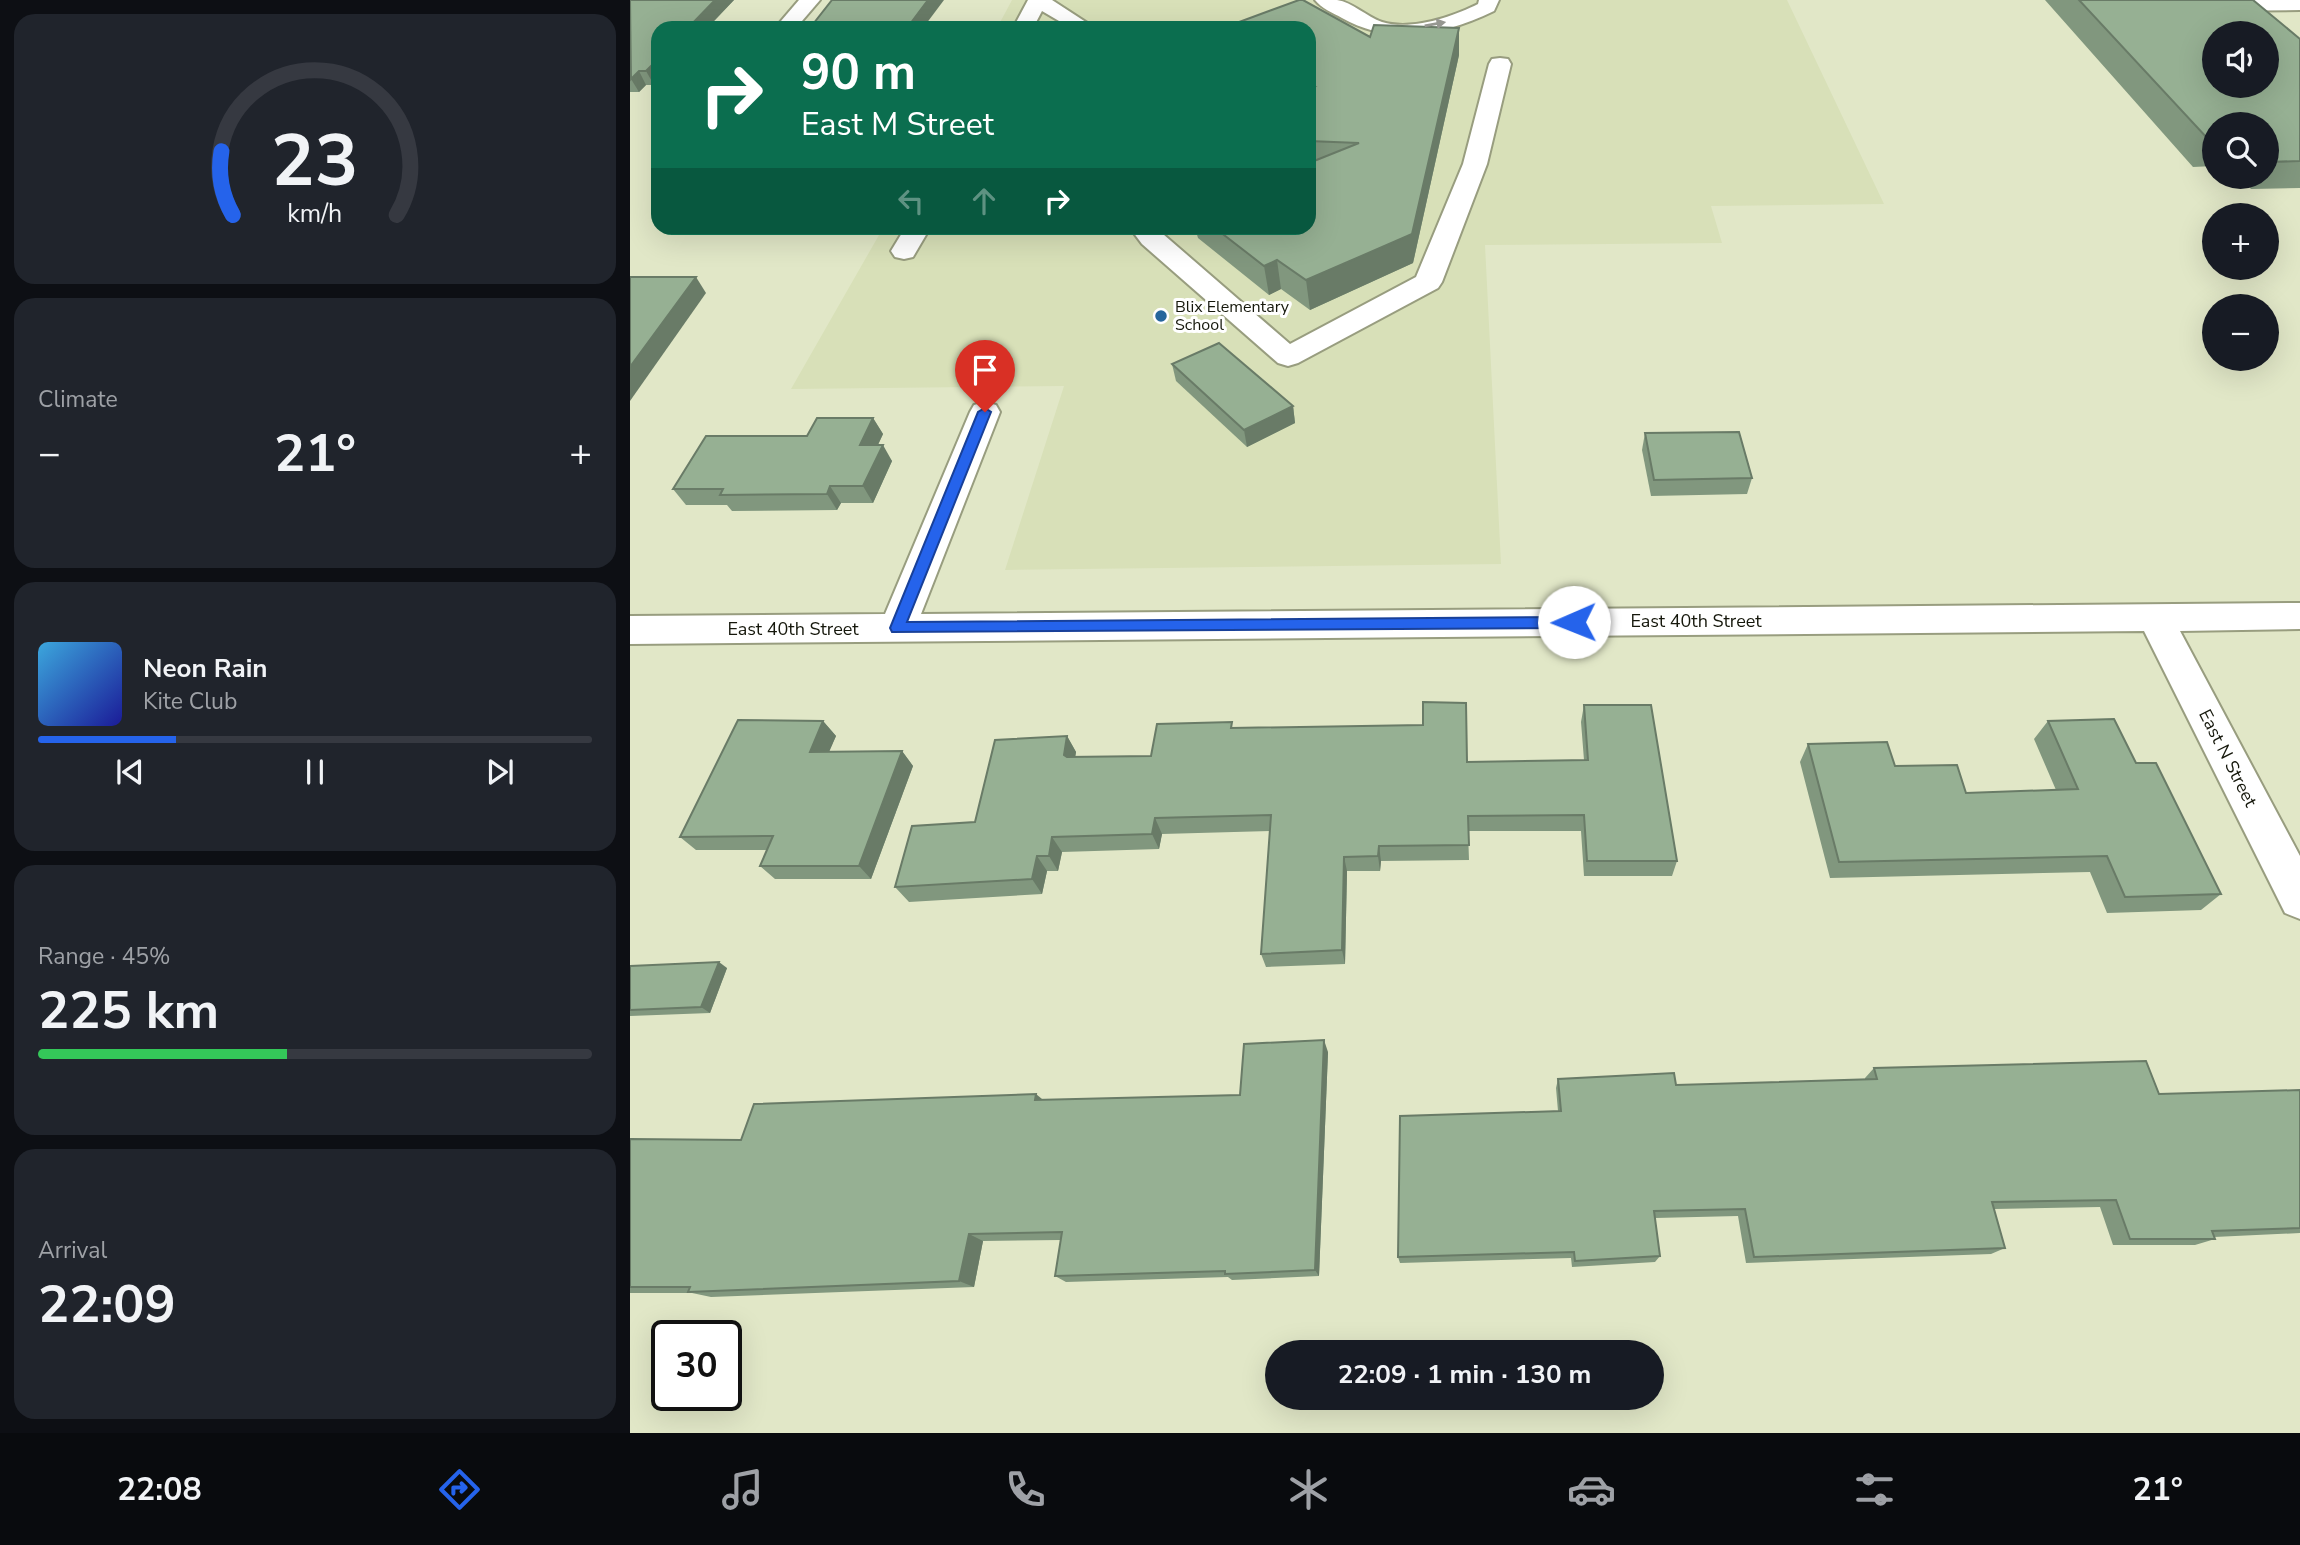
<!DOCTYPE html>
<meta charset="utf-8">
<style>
body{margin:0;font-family:"Nunito Sans",sans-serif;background:#20242c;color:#f1f3f6;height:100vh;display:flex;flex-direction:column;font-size:26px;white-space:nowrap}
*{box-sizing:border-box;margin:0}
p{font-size:23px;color:#9ea1a6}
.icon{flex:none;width:38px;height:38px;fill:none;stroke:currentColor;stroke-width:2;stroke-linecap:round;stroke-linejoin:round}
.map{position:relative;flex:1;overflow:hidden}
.drawer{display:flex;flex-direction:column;gap:14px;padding:14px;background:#0d0f14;width:630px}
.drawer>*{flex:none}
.top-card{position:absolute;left:21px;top:21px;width:665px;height:214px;border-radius:21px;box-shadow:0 7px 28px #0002;background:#0b6e4f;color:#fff;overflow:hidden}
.tools{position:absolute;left:1572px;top:21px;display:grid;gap:14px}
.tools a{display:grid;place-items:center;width:77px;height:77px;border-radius:50%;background:#171b24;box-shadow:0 7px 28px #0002;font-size:35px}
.speed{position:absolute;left:21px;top:1320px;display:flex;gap:14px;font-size:35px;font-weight:700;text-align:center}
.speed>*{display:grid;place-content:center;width:91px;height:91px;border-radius:50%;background:#171b24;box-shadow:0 7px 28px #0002;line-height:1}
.speed .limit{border:4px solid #111;border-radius:10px;background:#fff;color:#111}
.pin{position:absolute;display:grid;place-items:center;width:60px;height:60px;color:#fff;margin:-72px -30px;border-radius:50% 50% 50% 0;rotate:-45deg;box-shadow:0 0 7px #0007}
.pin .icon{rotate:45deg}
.me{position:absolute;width:77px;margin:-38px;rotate:269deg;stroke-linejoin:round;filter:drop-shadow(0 0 5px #0008)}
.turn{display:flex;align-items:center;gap:24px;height:147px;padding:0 35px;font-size:32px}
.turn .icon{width:91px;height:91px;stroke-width:2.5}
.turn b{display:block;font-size:49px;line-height:60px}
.lanes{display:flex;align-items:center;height:66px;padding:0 35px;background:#0003;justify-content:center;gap:35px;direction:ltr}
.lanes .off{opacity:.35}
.big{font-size:52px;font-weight:700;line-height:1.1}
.drawer .tile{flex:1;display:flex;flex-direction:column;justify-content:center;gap:10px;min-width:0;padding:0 24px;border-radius:21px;background:#20242c}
.drawer .dial{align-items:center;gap:0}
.dial svg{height:182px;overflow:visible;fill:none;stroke:#363941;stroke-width:7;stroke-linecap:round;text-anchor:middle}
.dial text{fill:#f1f3f6;stroke:none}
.song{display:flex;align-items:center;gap:21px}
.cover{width:84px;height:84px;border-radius:10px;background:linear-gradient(135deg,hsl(200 70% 55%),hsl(240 70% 35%))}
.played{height:7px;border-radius:4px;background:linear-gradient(90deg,#2563eb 25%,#363941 25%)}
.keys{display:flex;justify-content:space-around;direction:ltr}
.heat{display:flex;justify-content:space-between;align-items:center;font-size:38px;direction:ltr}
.charge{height:10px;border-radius:5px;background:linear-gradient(90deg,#34c759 45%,#363941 0)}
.trip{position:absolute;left:635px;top:1340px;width:399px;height:70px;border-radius:35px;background:#171b24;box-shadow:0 7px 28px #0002;font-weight:700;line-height:70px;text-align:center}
.dock{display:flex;height:112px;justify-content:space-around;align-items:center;background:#090b0e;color:#9ea1a6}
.dock .icon{width:49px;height:49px}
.dock .current{color:#2563eb}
.dock b{font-size:32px;color:#f1f3f6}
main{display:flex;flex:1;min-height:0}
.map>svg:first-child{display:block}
.built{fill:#d8e0b8}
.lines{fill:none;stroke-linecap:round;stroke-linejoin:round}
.minor-casing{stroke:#989d7f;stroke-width:4}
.minor{fill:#fff;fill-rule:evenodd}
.wall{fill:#81977e}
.shaded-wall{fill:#697b67}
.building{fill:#96b093;stroke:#697b67;stroke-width:2;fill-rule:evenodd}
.oneway{fill:#969791}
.route{fill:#2563eb;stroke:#184099;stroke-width:2}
.poi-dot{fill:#26669c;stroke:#fff;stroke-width:2.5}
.labels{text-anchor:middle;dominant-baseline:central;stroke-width:6;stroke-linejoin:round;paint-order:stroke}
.far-poi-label{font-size:16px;fill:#15170b;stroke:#fff;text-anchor:start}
.street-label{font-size:18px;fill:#15170b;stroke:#fff}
</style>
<main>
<section class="drawer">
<div class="tile dial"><svg viewBox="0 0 100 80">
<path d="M14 69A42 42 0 1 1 86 69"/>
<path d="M14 69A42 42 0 0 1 9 41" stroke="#2563eb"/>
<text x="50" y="56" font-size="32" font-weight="700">23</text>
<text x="50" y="72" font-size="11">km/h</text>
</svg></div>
<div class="tile"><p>Climate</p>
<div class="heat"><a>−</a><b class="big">21°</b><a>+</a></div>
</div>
<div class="tile">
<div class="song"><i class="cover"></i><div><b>Neon Rain</b><p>Kite Club</p></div></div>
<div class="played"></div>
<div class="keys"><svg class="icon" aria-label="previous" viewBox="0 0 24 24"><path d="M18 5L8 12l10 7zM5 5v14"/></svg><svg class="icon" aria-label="pause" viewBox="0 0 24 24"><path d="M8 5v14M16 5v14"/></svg><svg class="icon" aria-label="next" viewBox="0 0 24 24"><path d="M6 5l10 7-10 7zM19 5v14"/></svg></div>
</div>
<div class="tile"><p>Range · 45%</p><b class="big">225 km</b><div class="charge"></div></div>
<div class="tile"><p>Arrival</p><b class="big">22:09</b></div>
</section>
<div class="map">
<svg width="1670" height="1433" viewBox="0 0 1670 1433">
<rect width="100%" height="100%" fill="#e1e7c7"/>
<polygon class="built" points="382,0 1157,0 1254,204 1081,206 1092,243 855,245 871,564 375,570 434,386 161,389 253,228 679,228 679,28 367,28"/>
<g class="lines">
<defs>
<g id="minor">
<polygon points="169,0 190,0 166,28 145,28"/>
<polygon points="398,0 422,0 465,28 441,28 412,11 403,28 383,28"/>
<path d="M685,0C692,0 700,0 707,0C722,2 737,17 752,22C781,31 822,17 848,4L849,0H869L864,11C815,35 761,46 712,18C703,13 691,8 685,0Z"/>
<polygon points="1574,0 1670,0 1670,10 1578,11 1568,5"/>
<polygon points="870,58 878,59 881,64 857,164 812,282 808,288 668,363 658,366 648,363 512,244 500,228 526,228 660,344 786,277 833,164 859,64 862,59"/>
<polygon points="275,228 300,228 283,257 274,259 265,257 261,251"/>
<polygon points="355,402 366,405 370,412 291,614 1670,603 1670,629 1550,631 1670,856 1670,919 1655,913 1514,631 0,644 0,616 255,614 340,412 344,405"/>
</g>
</defs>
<use href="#minor" class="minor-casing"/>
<use href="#minor" class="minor"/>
</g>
<g class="wall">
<polygon points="0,0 104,0 24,85 16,85 9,92 0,92"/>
<polygon points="669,0 673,0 740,37 744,25 829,28 829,55 783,263 680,310 651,289 639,295 568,238 565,228 679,228 679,28 601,28 601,25"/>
<polygon points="1415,0 1623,0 1670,39 1670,188 1621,189 1610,177 1636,177 1636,124 1584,124 1584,166 1563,167"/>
<polygon points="542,364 663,406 665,423 617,447 546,381"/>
<polygon points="243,418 253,434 248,445 262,461 243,503 211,503 207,510 102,511 97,505 56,505 43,489"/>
<polygon points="1015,433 1122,478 1117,494 1021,496 1012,450"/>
<polygon points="954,705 1047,861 1042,876 954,876 951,831 838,831 839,860 751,861 750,871 717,871 715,964 636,967 631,954 640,831 532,834 529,849 432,852 428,871 417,871 412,894 279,902 265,887 345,822 437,736 446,752 445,757 521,756 604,728 837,762 954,760 951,722"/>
<polygon points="193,721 206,736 199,751 272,751 283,766 241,879 145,879 130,866 137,850 66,850 50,837"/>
<polygon points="1418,721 1506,763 1591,894 1571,910 1477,913 1460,872 1200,878 1170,762 1178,744 1265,766 1336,793 1426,790 1404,739"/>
<polygon points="0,966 97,968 80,1013 0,1016"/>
<polygon points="698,1052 689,1276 602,1280 598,1277 436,1282 425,1276 431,1240 353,1241 344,1287 81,1297 62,1293 0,1293 0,1139 111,1140 413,1100 610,1095"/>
<polygon points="1244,1068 1529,1094 1670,1090 1670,1233 1584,1237 1585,1239 1565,1245 1483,1245 1470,1207 1364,1209 1375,1248 1361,1254 1116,1263 1108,1216 1025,1218 1030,1256 1025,1262 942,1267 941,1258 770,1263 768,1257 928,1111 926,1088 928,1079 1046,1085 1235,1080 1235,1078"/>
</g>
<g class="shaded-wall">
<polygon points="85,0 104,0 77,28 58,28"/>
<polygon points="298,0 314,0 293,28 277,28"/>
<polygon points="829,28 829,55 783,263 680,310 676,280"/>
<polygon points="28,59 28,80 24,85 16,71"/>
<polygon points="9,71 16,85 9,92 1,79"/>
<polygon points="647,260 651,289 639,295 634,266"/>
<polygon points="66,277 76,293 0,401 0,367"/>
<polygon points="663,406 665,423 617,447 614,430"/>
<polygon points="243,418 253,434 240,461 230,445"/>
<polygon points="253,445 262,461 243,503 233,486"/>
<polygon points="200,486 211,503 207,510 197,494"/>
<polygon points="193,721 206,736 193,766 180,752"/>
<polygon points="437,736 446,752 443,771 434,755"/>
<polygon points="272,751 283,766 241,879 229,866"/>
<polygon points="525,818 532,834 529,849 522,834"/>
<polygon points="422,837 432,852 428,871 419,856"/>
<polygon points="749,846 751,861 750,871 748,856"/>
<polygon points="407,856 417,871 412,894 402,879"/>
<polygon points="714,857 717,871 715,964 712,950"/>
<polygon points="89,962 97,968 80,1013 71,1007"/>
<polygon points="694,1040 698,1052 689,1276 685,1270"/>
<polygon points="406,1094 418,1104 405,1100"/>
<polygon points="339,1234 353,1241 344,1287 329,1281"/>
</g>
<g class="building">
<polygon points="0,0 85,0 58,28 28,28 28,59 16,71 9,71 1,79"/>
<polygon points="202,0 298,0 277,28 180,28"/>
<polygon points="669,0 673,0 740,37 744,25 829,28 782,234 676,280 647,260 634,266 585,228 679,228 679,163 729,143 679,141 679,86 684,86 679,83 679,28 606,28 601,25"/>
<path d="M1449,0H1623L1670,39V161L1638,162L1636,160V124H1584V139H1578ZM1584,33H1636V86H1584Z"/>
<polygon points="0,277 66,277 0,367"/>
<polygon points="589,343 663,406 614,430 542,364"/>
<polygon points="187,418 243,418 230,445 253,445 233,486 200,486 197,494 90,495 93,489 43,489 76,436 177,436"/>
<polygon points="1109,432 1122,478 1024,480 1015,433"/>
<polygon points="793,702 836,703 837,762 958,760 954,705 1021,705 1047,861 957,861 954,815 838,816 839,845 749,846 748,856 714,857 712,950 631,954 641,815 525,818 522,834 422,837 419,856 407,856 402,879 265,887 282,826 345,822 365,740 437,736 434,755 437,757 521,756 527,724 602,722 601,728 793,725"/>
<polygon points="1484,719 1506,763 1526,763 1591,894 1495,897 1477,856 1209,862 1178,744 1257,742 1265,766 1327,765 1336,793 1448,789 1418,721"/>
<polygon points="108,720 193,721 180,752 272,751 229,866 130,866 143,836 50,837"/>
<polygon points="89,962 71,1007 0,1010 0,966"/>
<polygon points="694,1040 685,1270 595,1274 595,1271 425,1276 432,1232 339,1234 329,1281 58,1292 60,1287 0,1287 0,1139 111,1140 124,1104 406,1094 405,1100 610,1095 614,1044"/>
<polygon points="1516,1061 1529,1094 1670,1090 1670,1228 1582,1231 1585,1239 1500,1239 1486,1200 1362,1202 1375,1248 1124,1257 1115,1209 1024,1211 1030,1256 945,1261 944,1252 768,1257 770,1116 931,1111 928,1079 1044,1073 1046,1085 1247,1079 1244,1068"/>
</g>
<defs><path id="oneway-solid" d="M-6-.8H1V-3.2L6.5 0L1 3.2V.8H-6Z" transform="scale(1.75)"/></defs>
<use class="oneway" href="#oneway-solid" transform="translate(805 24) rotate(-10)"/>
<polygon class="route" points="355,408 361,412 277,622 944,617 951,622 944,628 262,632 260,628 348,412"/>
<circle class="poi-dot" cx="531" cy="316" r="7"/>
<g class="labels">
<g class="far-poi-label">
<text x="545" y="307">Blix Elementary<tspan x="545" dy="18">School</tspan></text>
</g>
<g class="street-label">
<text x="1066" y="621">East 40th Street</text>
<text x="163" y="629">East 40th Street</text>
<text transform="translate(1598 758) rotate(63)">East N Street</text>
</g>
</g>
</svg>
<div class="tools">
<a><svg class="icon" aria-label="sound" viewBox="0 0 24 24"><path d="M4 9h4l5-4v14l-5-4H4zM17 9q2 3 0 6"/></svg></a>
<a><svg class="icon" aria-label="search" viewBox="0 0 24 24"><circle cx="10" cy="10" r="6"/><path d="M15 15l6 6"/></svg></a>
<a>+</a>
<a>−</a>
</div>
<div class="speed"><div class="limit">30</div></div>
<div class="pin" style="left:355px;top:412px;background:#d93025"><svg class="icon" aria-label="arrive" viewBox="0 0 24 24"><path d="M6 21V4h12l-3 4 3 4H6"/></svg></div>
<svg class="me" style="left:944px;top:622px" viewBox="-20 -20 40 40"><circle r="19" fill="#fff"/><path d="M0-13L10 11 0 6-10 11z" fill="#2563eb"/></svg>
<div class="trip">22:09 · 1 min · 130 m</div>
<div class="top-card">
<div class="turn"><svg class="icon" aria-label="right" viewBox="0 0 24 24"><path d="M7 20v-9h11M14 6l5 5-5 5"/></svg><div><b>90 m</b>East M Street</div></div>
<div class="lanes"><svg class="icon off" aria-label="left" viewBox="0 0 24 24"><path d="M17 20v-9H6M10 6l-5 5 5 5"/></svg><svg class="icon off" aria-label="ahead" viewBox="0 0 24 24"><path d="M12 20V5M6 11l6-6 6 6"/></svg><svg class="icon" aria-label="right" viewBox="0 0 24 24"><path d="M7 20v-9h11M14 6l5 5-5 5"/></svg></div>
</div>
</div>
</main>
<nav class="dock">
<b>22:08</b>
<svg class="icon current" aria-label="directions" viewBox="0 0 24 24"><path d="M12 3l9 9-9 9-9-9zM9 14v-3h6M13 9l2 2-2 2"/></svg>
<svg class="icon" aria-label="music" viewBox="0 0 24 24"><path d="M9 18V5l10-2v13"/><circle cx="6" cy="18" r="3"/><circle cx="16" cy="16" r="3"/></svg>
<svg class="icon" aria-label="phone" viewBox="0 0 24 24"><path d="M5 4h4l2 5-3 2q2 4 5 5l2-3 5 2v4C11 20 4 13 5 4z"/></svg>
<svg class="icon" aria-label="climate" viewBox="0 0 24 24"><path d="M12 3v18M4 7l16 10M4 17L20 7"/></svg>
<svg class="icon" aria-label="car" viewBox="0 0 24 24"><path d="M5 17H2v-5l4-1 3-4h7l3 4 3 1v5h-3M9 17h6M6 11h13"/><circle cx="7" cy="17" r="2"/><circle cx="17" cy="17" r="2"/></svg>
<svg class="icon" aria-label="filters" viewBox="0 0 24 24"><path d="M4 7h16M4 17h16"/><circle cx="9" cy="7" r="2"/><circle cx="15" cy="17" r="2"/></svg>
<b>21°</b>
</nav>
